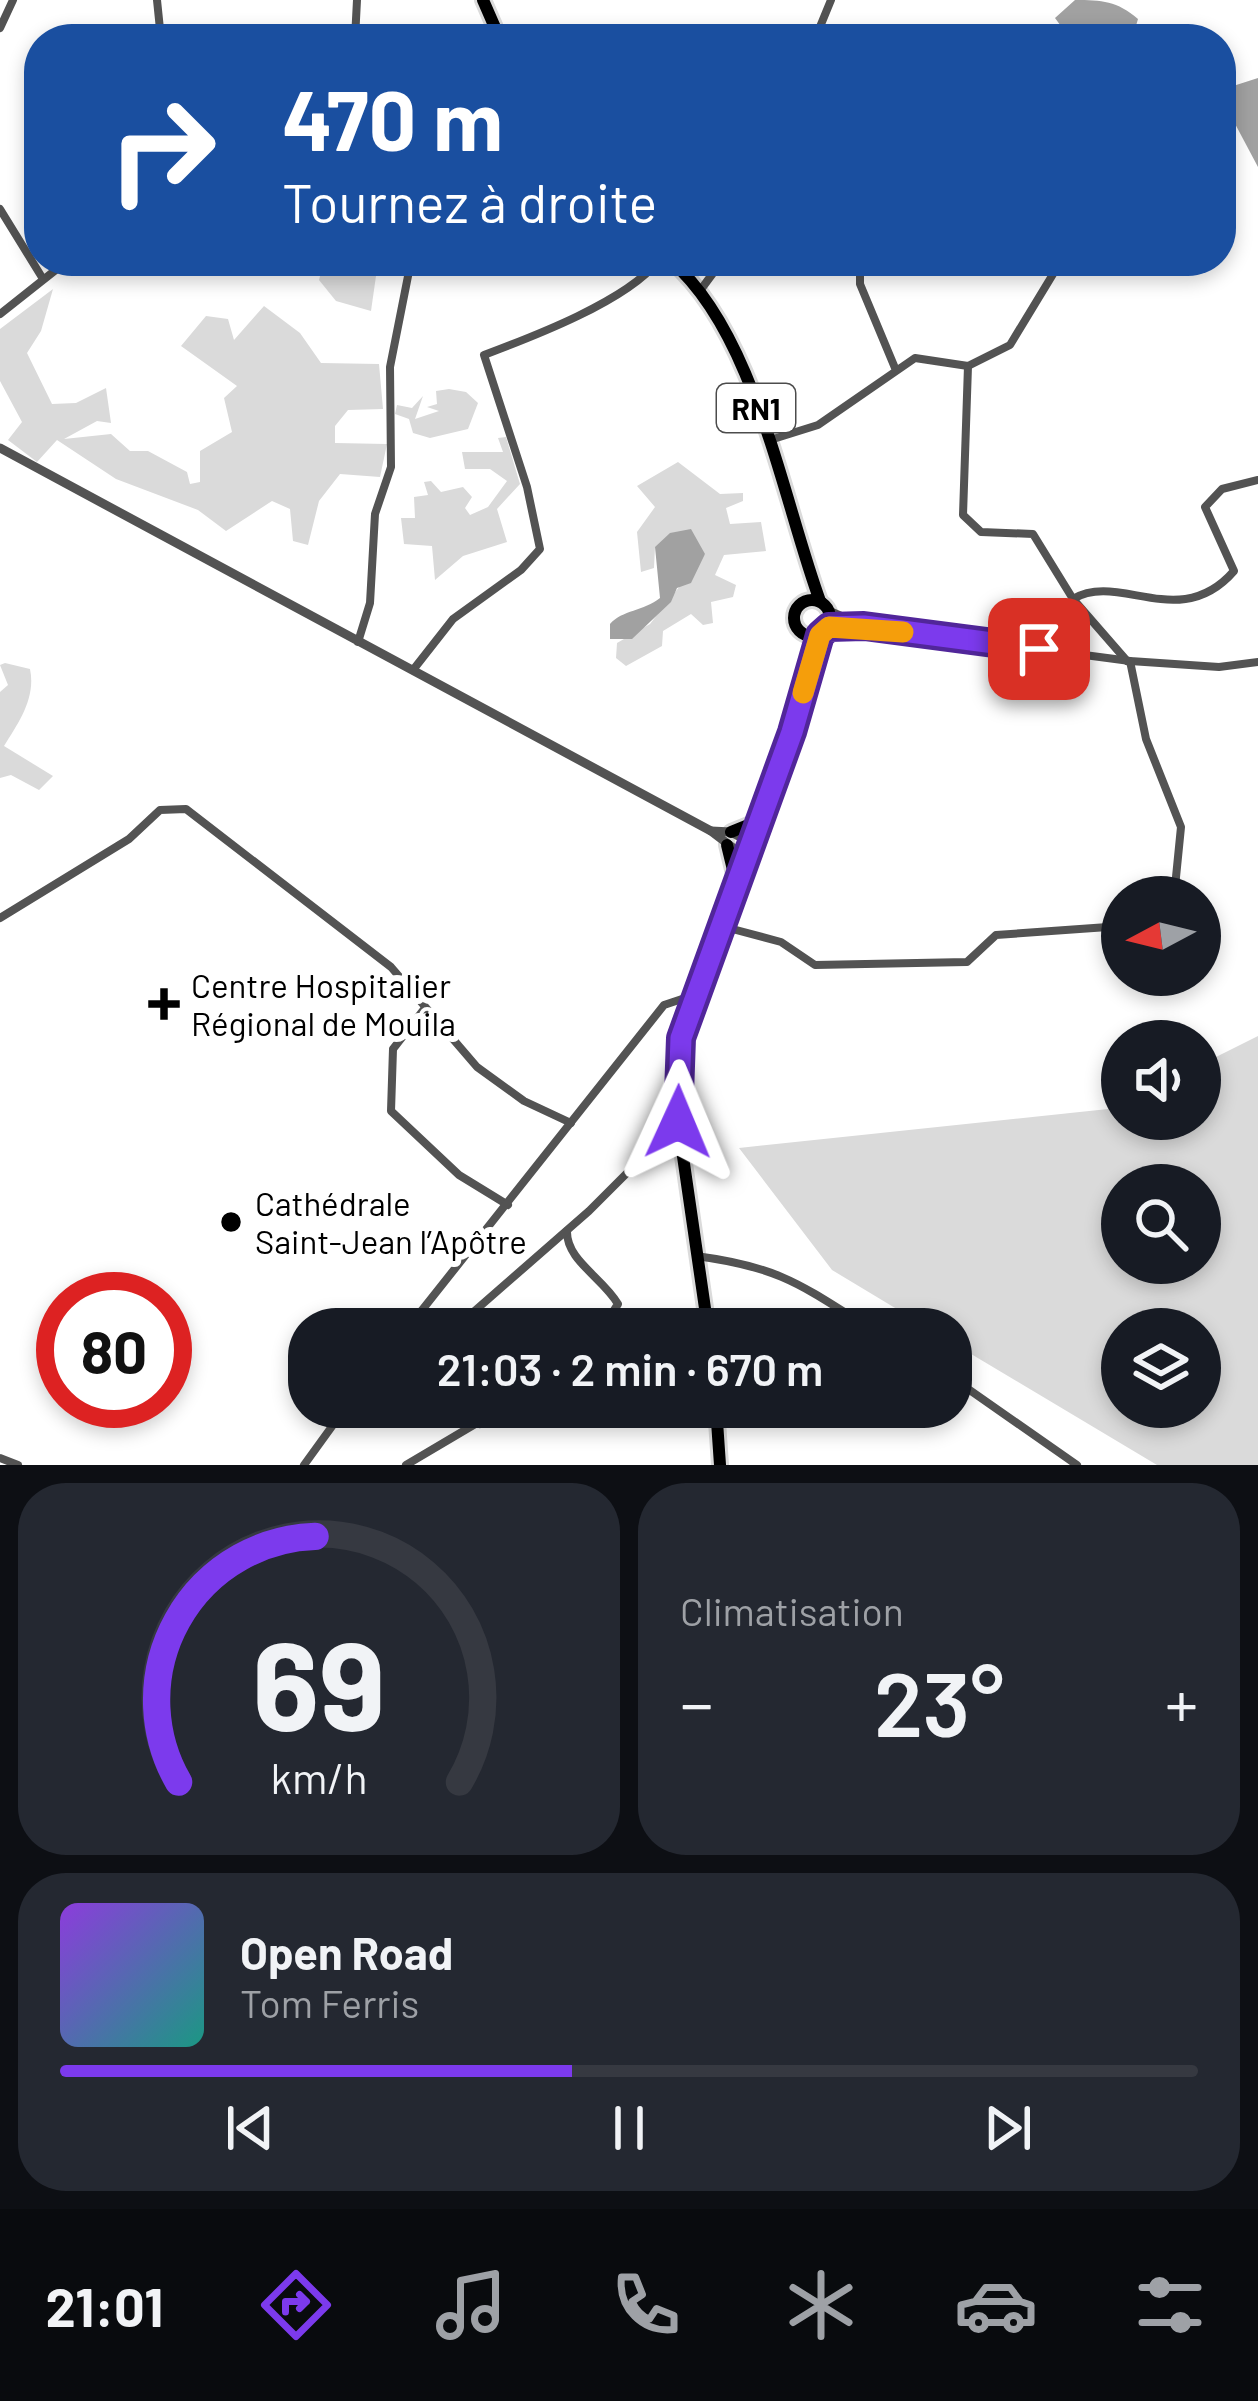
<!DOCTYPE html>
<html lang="fr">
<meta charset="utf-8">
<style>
body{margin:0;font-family:Barlow,sans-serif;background:#242831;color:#f1f3f6;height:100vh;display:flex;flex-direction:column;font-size:45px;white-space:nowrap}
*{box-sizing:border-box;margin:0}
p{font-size:39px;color:#9ea1a6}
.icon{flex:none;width:66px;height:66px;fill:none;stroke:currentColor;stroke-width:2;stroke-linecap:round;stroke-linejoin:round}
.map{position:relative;height:1465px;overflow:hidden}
.side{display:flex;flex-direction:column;gap:18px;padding:18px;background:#0d0f14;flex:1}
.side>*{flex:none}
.hud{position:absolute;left:24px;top:24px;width:1212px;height:252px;border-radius:48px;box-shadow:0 6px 18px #0003;background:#1a4fa0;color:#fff;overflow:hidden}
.needle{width:78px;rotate:263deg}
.fabs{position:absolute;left:1101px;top:876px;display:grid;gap:24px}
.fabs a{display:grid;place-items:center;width:120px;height:120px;border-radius:50%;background:#171b24;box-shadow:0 6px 18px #0003;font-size:60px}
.speed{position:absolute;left:36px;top:1272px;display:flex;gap:24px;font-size:60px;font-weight:700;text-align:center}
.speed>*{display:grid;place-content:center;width:156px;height:156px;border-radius:50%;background:#171b24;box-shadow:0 6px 18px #0003;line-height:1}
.speed .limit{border:18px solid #d22;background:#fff;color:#111}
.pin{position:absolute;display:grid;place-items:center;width:102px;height:102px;color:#fff;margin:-51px;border-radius:24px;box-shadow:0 6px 18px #0006}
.me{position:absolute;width:132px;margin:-66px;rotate:1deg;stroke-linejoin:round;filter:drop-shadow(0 0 9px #0008)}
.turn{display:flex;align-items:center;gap:42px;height:252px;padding:0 60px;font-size:54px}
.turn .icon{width:156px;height:156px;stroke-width:2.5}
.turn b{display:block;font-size:84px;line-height:102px}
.big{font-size:90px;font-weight:600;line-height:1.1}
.side .tile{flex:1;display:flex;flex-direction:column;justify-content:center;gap:18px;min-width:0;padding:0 42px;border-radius:48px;background:#242831}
.side .dial{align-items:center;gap:0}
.dial svg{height:312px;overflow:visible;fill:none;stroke:#363941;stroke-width:7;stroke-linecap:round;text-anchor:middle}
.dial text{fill:#f1f3f6;stroke:none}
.song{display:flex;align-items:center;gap:36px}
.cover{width:144px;height:144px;border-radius:18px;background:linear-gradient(135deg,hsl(270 70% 55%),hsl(170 70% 35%))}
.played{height:12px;border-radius:6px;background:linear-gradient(90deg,#7c3aed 45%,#363941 45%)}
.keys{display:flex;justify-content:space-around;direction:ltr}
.heat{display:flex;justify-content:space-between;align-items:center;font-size:66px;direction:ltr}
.side .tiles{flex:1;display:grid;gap:18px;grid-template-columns:1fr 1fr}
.tile:last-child{grid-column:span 2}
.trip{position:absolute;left:288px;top:1308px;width:684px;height:120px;border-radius:48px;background:#171b24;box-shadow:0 6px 18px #0003;font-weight:600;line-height:120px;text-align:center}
.tab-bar{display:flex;height:192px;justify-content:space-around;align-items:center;background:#090b0e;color:#9ea1a6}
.tab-bar .icon{width:84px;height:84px}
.tab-bar .current{color:#7c3aed}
.tab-bar b{font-size:54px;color:#f1f3f6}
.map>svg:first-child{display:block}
.green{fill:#dadada;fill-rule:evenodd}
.water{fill:#a1a1a1}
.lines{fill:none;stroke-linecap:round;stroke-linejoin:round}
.trunk-casing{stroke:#dbdbdb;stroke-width:18}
.minor{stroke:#535353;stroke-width:8}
.tertiary{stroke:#535353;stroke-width:9}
.trunk{stroke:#000;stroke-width:12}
.route-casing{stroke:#51269a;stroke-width:30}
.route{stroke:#7c3aed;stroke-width:21}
.slow{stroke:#f59e0b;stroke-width:21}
.poi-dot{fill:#000;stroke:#fff;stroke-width:4.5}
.labels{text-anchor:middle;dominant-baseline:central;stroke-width:12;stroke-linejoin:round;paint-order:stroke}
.shield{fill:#fff;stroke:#4c4c4c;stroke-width:3}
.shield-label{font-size:30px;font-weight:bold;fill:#000}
.poi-label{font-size:33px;fill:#000;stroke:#fff;text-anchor:start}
</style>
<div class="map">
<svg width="1258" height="1465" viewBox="0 0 1258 1465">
<rect width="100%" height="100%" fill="#fff"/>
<g class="green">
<polygon points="336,261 376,276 371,311 336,301 319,280 323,264"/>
<polygon points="53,289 41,331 27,353 52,404 76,403 106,388 111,423 97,421 64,439 111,434 130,451 148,451 187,472 190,484 200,482 200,451 232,432 224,398 237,386 181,346 206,316 228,319 234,340 264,306 300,333 321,363 379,364 383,409 348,410 335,426 335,443 387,444 380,477 340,474 319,501 308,545 293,541 290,509 272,501 226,531 198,510 116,479 57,440 37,462 8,440 22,422 0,381 0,329"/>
<polygon points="449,389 466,392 478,403 468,429 430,438 413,433 409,419 395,414 397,405 412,408 423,396 415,419 439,411 427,407 437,404 436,391"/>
<polygon points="506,437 520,484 497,509 507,542 463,556 435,580 432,546 404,544 401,518 415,518 414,497 428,495 424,482 431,481 441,492 463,487 472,497 465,508 470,515 488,507 507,481 490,469 465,469 462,452 503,452 498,438"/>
<polygon points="678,462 720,494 743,493 743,501 726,508 730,524 761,522 766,551 724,555 715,575 736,585 733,597 711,602 713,623 703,625 691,614 663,631 662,646 626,666 616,658 617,643 650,624 705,554 655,547 654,568 641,572 637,532 655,507 637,486"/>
<path d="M5,663L30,669C36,698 19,722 4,746L53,776L39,790L11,775L0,778V692L8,685L0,665Z"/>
<path d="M1258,1036V1465H1157L951,1342V1329H930L832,1270L739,1148L1108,1109L1122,1103V1119H1200V1065ZM1122,1185H1200V1263H1122ZM1122,1329H1200V1407H1122Z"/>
</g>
<g class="water">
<path d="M1075,0C1102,0 1117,1 1138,19L1132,39H1097L1096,29L1084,28L1069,37L1055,18Z"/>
<polygon points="1258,78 1258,167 1233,120 1230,87"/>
<path d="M691,529L705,554L691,583L677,588L671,602L632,639H610V624C622,610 644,611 660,598L655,547L670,533Z"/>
</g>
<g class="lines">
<defs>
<g id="trunk">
<polyline points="483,0 500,39"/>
<path d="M671,261C755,333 783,500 820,601"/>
<circle cx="812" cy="618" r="18"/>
<polyline points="731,832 758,821"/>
<polyline points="727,845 735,878"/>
<polyline points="708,1329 678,1122 681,1038 792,732 821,635"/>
<polyline points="716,1407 720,1465"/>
</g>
</defs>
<use href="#trunk" class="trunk-casing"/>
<g class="minor">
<polyline points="157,0 161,39"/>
<polyline points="0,28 13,0"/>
<polyline points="355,39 357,0"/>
<polyline points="815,39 831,0"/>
<polyline points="0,209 43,279"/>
<polyline points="860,261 860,284 895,368"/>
<polyline points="702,288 722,261"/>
<polyline points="0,314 67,261"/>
<polyline points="968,366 1010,345 1061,261"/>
<polyline points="770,440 818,425 915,358 968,366 963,515 981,532 1033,534 1073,599 1127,661"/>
<path d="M1073,599C1119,571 1180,633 1234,571L1205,507L1222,489L1258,480"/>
<polyline points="830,611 857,623"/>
<polyline points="828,627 864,626 1130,661 1219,667 1258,662"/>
<polyline points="358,642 370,603 375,514 391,467 390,367 411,261"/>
<polyline points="1130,661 1146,739 1181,827 1174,897"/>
<path d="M413,670L453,619L521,570L540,549L527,487L484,355C532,337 627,301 658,261"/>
<polyline points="0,918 129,839 160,810 186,809 391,967 477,1067 524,1101 571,1123"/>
<polyline points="721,926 781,942 815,965 967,962 996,935 1122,926"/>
<polyline points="425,1008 393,1049 391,1111 459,1175 508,1205"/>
<path d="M567,1231C566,1260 603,1278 618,1304L602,1329"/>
<path d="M696,1256C780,1267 801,1285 871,1329"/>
<polyline points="419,1312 428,1329"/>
<polyline points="407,1329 664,1005 694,995"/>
<polyline points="454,1329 589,1211 677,1123"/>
<polyline points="951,1377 1077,1465"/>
<polyline points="468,1407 480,1424"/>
<polyline points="0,1458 18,1465"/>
<polyline points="304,1465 346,1407"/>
<polyline points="406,1465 504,1407"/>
</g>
<g class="tertiary">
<polyline points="0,448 711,831 745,857"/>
<polyline points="711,831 731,832 750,842"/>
</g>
<use href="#trunk" class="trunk"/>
</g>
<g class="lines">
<defs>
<polyline id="route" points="678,1122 681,1038 792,732 820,635 829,627 864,626 1039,649"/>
</defs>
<use href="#route" class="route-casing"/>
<use href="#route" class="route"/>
<polyline class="slow" points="803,693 820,635 829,627 903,632"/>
</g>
<g class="poi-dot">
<path d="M158 986h12v12h12v12h-12v12h-12v-12h-12v-12h12z"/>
<circle cx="231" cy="1222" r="12"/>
</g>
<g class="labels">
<rect class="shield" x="717" y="384" width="78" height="48" rx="9"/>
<g class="shield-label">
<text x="756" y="408">RN1</text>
</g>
<g class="poi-label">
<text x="191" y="985">Centre Hospitalier<tspan x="191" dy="38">Régional de Mouila</tspan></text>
<text x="255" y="1203">Cathédrale<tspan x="255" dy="38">Saint-Jean l’Apôtre</tspan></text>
</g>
</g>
</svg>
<div class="fabs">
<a><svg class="needle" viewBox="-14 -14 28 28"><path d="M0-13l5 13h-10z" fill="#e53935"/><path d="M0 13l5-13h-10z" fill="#9ea1a6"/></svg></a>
<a><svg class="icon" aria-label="sound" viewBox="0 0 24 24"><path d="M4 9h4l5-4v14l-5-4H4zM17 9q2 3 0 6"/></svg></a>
<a><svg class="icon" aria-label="search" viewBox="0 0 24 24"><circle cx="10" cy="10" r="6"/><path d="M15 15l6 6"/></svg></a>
<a><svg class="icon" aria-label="layers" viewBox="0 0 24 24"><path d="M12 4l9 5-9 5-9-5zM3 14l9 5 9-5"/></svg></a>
</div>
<div class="speed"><div class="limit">80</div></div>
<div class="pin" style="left:1039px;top:649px;background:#d93025"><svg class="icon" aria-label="arrive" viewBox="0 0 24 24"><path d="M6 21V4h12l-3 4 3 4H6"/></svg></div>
<svg class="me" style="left:678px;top:1122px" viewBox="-20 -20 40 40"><path d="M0-17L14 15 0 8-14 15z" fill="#7c3aed" stroke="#fff" stroke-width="4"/></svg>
<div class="trip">21:03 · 2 min · 670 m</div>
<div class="hud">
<div class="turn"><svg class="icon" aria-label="right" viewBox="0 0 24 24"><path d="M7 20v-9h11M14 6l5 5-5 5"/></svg><div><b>470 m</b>Tournez à droite</div></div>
</div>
</div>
<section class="side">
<div class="tiles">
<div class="tile dial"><svg viewBox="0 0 100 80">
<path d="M14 69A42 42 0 1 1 86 69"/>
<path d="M14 69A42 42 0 0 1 49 6" stroke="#7c3aed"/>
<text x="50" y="56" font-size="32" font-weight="700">69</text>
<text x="50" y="72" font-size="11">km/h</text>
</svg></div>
<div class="tile"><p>Climatisation</p>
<div class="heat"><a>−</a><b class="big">23°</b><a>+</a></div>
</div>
<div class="tile">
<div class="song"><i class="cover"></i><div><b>Open Road</b><p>Tom Ferris</p></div></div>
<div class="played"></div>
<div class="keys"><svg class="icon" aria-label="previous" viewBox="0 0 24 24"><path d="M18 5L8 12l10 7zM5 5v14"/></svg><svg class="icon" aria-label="pause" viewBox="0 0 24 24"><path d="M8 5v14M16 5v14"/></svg><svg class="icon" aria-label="next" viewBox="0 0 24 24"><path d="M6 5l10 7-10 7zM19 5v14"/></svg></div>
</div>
</div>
</section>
<nav class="tab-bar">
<b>21:01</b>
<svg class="icon current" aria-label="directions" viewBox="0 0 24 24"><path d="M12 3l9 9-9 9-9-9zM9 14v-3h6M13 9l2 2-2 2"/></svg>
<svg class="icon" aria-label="music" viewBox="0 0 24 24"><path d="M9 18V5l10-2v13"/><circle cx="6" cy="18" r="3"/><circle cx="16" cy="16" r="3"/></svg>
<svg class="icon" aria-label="phone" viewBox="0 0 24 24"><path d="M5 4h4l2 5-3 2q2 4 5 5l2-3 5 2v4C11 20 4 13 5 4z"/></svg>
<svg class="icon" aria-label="climate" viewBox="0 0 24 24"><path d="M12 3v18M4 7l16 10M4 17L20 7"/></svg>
<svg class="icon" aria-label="car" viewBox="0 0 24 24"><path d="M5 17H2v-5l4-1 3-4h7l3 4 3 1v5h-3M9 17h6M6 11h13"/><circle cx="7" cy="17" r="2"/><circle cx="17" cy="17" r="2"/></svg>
<svg class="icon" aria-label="filters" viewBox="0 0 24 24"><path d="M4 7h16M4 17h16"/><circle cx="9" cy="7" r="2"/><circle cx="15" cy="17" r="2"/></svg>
</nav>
